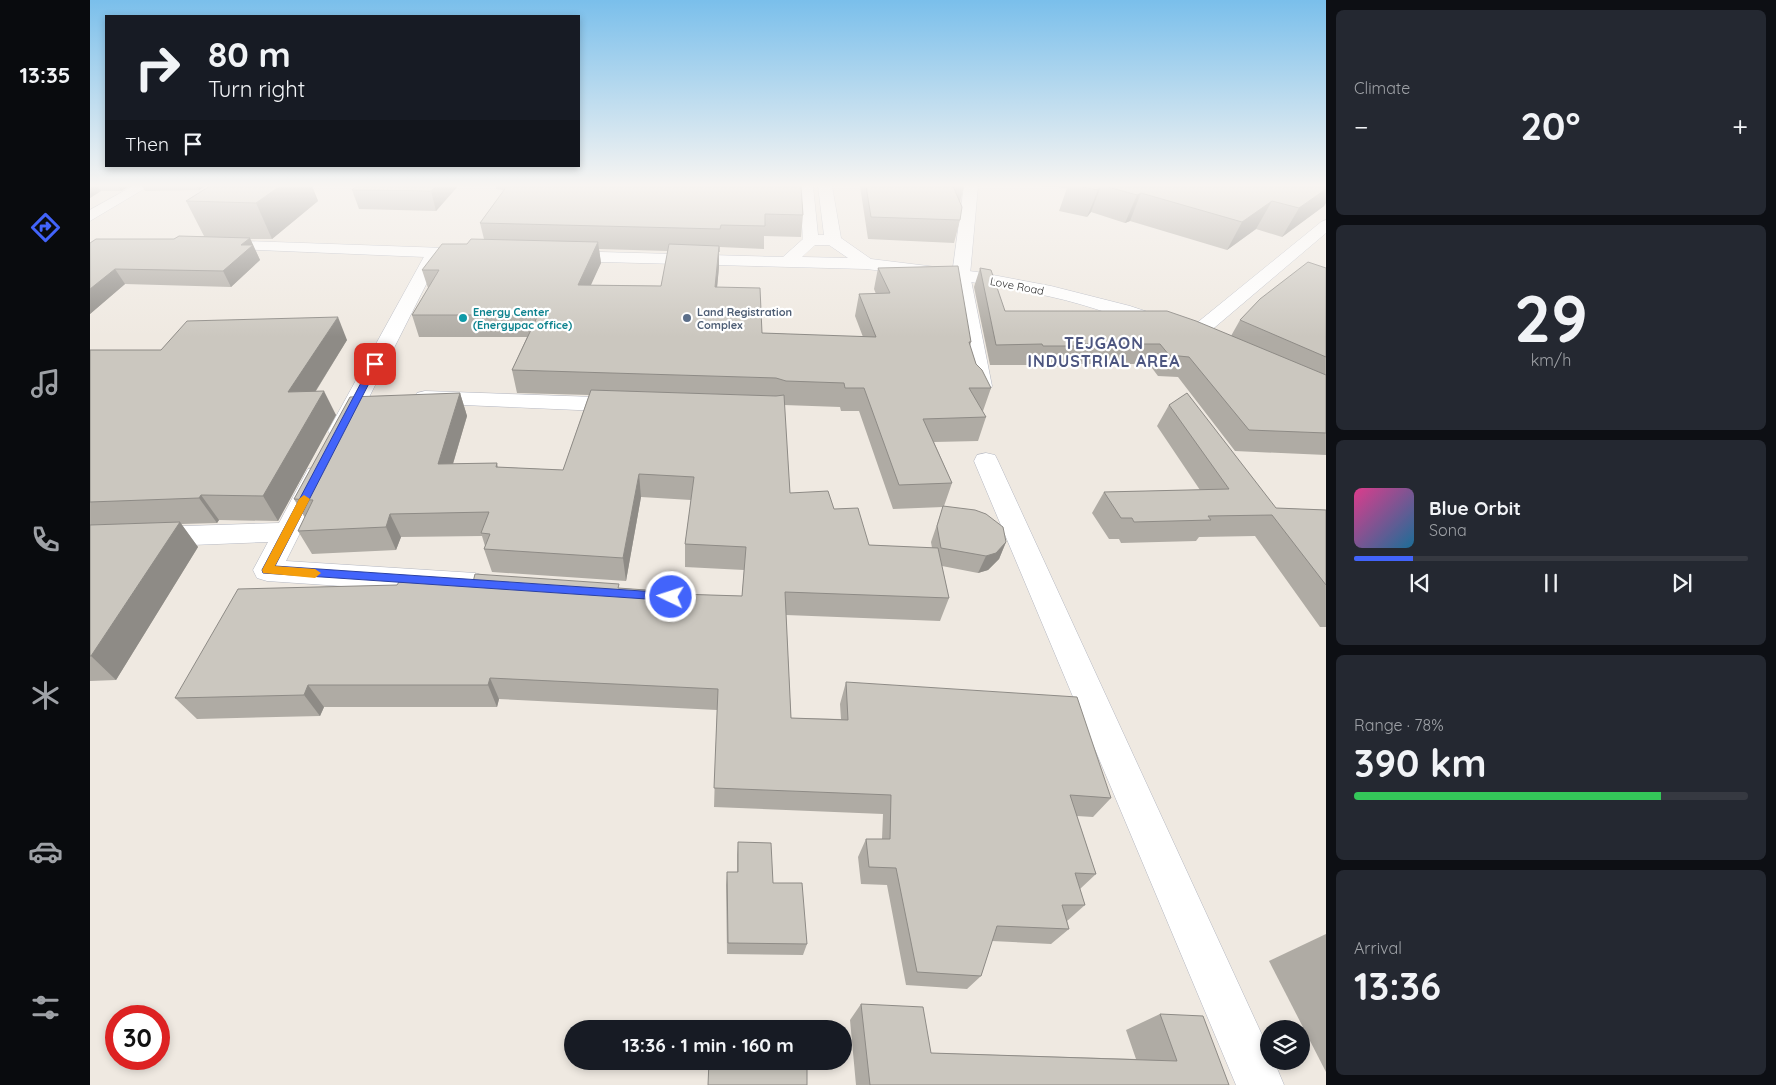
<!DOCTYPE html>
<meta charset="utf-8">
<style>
body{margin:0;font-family:Quicksand,sans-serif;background:#242831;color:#f1f3f6;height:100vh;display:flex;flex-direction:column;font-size:19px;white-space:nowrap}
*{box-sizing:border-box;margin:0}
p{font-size:16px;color:#9ea1a6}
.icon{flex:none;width:28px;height:28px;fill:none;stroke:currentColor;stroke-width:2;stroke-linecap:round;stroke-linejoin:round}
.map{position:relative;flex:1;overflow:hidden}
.sheet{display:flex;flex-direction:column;gap:10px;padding:10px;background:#0d0f14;width:450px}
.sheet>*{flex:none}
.hud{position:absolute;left:15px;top:15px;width:475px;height:152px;border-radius:0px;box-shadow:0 2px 8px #0003;background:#171b24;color:#f1f3f6;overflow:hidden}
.fabs{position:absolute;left:1170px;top:1020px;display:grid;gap:10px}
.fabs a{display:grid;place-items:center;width:50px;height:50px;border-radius:50%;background:#171b24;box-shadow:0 2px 8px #0003;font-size:25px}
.speed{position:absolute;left:15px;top:1005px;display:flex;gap:10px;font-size:25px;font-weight:700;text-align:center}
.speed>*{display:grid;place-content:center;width:65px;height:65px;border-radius:50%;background:#171b24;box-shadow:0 2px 8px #0003;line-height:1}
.speed .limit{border:8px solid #d22;background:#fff;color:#111}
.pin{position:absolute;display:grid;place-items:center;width:42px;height:42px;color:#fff;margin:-21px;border-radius:10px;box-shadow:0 2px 8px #0006}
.me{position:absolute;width:55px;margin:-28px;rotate:274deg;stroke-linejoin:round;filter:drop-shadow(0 0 4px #0008)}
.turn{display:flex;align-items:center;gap:18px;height:105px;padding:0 20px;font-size:22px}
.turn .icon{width:65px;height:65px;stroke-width:2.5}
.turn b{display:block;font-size:35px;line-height:42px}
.then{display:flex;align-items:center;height:48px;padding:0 20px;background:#0003;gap:10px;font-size:19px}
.big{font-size:38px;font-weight:800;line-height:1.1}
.sheet .card{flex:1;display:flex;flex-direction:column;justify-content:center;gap:8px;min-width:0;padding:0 18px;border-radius:8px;background:#242831}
.sheet .dial{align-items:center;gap:0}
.dial b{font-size:65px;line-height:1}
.song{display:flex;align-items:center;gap:15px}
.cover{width:60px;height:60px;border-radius:8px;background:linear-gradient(135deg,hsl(330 70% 55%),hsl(200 70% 35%))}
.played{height:5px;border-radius:2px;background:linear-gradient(90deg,#4264fb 15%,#363941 15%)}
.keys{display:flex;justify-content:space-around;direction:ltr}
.heat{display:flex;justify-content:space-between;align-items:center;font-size:28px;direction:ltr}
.charge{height:8px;border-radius:4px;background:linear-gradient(90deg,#34c759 78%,#363941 0)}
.trip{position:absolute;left:474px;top:1020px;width:288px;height:50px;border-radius:25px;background:#171b24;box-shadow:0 2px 8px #0003;font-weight:800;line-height:50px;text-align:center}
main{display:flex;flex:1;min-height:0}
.tabs{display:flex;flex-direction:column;width:90px;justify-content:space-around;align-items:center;background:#090b0e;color:#9ea1a6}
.tabs .icon{width:35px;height:35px}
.tabs .active{color:#4264fb}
.tabs b{font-size:22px;color:#f1f3f6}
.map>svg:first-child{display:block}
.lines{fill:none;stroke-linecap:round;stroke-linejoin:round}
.minor-casing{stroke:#b4b7c1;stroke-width:1}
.tertiary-casing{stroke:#b4b7c1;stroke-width:1}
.secondary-casing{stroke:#b4b7c1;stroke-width:1}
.minor{fill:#fff;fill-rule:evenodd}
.tertiary{fill:#fff;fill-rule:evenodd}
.secondary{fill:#fff;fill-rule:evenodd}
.wall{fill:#afaba4;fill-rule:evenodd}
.shaded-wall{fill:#8e8b86}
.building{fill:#cbc7bf;stroke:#8e8b86}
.route{fill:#4264fb;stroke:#2b41a3}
.slow{fill:#f59e0b}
.culture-dot{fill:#0f9aa8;stroke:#fff;stroke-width:2}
.service-dot{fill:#5c6f8a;stroke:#fff;stroke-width:2}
.labels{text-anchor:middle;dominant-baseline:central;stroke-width:4.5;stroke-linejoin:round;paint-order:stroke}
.far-street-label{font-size:11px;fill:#2e2e2e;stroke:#fff}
.far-culture-label{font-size:11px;font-weight:bold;fill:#0d838f;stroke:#fff;text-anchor:start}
.far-service-label{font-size:11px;font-weight:bold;fill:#4e5e75;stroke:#fff;text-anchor:start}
.far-district-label{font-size:16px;font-weight:bold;letter-spacing:1px;fill:#4d5680;stroke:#fff}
</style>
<main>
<nav class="tabs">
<b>13:35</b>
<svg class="icon active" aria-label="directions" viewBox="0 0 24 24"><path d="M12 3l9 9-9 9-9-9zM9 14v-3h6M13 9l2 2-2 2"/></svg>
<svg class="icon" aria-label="music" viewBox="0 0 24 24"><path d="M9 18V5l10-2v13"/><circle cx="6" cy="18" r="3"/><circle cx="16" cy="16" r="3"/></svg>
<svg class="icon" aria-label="phone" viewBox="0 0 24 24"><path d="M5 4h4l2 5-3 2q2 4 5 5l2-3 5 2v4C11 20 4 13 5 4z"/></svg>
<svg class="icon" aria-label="climate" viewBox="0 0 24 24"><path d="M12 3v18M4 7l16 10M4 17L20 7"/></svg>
<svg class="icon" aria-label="car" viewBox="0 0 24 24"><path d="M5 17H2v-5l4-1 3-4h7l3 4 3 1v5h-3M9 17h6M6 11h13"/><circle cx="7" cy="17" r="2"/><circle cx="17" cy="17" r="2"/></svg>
<svg class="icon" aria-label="filters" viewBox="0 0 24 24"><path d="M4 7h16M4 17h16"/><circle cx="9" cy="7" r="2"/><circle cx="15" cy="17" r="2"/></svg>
</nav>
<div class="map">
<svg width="1236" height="1085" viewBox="0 0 1236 1085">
<rect width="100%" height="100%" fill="#efe9e1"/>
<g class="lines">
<defs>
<g id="minor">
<polygon points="874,186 888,186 880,275 902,386 899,391 891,392 883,391 880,386 862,275"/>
<polygon points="344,248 350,249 352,253 262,431 258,436 250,438 242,436 238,431 336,253 338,249"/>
<polygon points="335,391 534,398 542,400 545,405 542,410 534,412 327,403 324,398 327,393"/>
<polygon points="896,453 905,455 908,461 1179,1050 1179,1061 1184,1061 1194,1085 1146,1085 884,461 887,455"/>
<polygon points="227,467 236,469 239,475 196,561 385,573 395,576 400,584 395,592 385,595 177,581 167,578 163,570 178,542 0,549 0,529 189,523 218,469"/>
</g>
<g id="tertiary">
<polygon points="43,186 59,186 0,221 0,210"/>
<polygon points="1236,220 1236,233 1111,339 1097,339 1094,335 1097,331 1231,222"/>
</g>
<g id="secondary">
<path d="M709,186H723L728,235H734L728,186H742L751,238L781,259L887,272L961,286L1040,306L1076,318L1079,322L1076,326L1069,328C1033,319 999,305 962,297C901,283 838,276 776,269L474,261L468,260L466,256L468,252L474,251L693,257L713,239ZM725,245H739L758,258L712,257Z"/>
<polygon points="126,240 383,249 389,250 391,254 389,258 383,259 120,248 118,245"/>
</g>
</defs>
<use href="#minor" class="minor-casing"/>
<use href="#tertiary" class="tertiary-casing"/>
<use href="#secondary" class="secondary-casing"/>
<use href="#minor" class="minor"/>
<use href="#tertiary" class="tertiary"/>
<use href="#secondary" class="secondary"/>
</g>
<g class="wall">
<polygon points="0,186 40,186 31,191 11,191 0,198"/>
<polygon points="52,186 116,186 109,190 55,191"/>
<polygon points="120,186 222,186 228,201 182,239 160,239 170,260 141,287 35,284 0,314 0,243 84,239 114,236 96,201"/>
<polygon points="368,186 346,211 269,209 262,190"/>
<path d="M406,186H711L713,215L711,237L674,236V249L630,247V252H629V267L627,287L672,333L773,337L765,316L769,294H786L784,289L788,268L881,342L880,346L886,364L901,388L893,411H892L896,417L888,441L844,442L862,483L854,506L916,542L909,559L898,570L888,573L852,566L859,598L850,621L696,615L701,718L751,719L750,704L756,682L1021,798L1003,817L987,816L1006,874L990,889L995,905L977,921L979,929L961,944L902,941L891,976L877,989L816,985L797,885L771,884L768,857L776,839H792L793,814L624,807L627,710L409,699L407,707H234L230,716L107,719L85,698L529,588L556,590L557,593L652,596L654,570L595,567V544L601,500L551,497L536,581L402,572L394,549L395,546L392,536L311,537L306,550L222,554L208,531L215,518L204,499L370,393L377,416L363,464L407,463L408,467L473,470L499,395L427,393L422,370L437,337H329L322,315L338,288L332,270L377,244L394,239L390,223L414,190L406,189ZM509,249L578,251L571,286L500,285L511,263ZM694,405L750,407L751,411H769L803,509L853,507L841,542L842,548L779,545L744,509L700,493Z"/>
<polygon points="770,186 874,186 870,202 870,220 864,243 778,239"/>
<polygon points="952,186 1236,186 1234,206 1192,237 1166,229 1137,250 1040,221 1035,223 1001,212 997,217 969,211 977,188"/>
<polygon points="890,268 915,311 1141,336 1150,320 1236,268 1236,455 1145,451 1088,377 1068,376 1059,364 983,364 982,367 945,366 944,365 900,365 884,287"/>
<polygon points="257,340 226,391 246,415 188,521 129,520 127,523 91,524 108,547 26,680 0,681 0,350 71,350"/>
<polygon points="1079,405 1186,508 1236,510 1236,627 1230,627 1165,536 1109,537 1106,541 1031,543 1029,539 1019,539 1002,513 1014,492 1110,490 1067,426"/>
<polygon points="648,842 683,883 717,944 713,955 637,954 636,885 637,872 647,872 647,855"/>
<polygon points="1236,934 1236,1072 1179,961"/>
<polygon points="771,1004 841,1053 1046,1059 1036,1030 1070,1014 1139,1085 766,1085 760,1020"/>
</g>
<g class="shaded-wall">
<polygon points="0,186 8,186 11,191 0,198"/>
<polygon points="28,186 40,186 31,191"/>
<polygon points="106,186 116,186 109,190"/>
<polygon points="190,186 222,186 228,201 182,239 166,203"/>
<polygon points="346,186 368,186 346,211 341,191"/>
<polygon points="1011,186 1001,212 997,217 1008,190"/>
<polygon points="1236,189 1236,203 1234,206 1192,237 1209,208"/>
<polygon points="1051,193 1040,221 1035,223 1047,195"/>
<polygon points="1182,201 1166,229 1137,250 1152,222"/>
<polygon points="160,238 170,260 141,287 133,271 151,245"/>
<polygon points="508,242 511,263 491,307 488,285"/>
<polygon points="629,246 629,267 625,309 625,287"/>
<polygon points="25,269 35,284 0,314 0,289"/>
<polygon points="248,317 257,340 210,416 198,392"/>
<polygon points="234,391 246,415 188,521 173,496"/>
<polygon points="370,393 377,416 356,487 348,464"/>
<polygon points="549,474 551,497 536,581 533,558"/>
<polygon points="111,495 129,520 127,523 109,498"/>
<polygon points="300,514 311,537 306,550 296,527"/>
<polygon points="90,522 108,547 26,680 1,656"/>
<polygon points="916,542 909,559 898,570 888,573 896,556"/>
<polygon points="400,678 409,699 407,707 398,685"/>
<polygon points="218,685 234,707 230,716 214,695"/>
</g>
<g class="building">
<polygon points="120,186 190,186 166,203 96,201"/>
<polygon points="266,186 346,186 341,191 262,190"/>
<polygon points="417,186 711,186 713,215 675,214 675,226 631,225 630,229 390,223"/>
<polygon points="776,186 863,186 872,207 870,220 781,217"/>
<polygon points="987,186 1011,186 1008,190"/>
<polygon points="1014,186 1236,186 1236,189 1209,208 1182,201 1152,222 1051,193 1047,195"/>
<polygon points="89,236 160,238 151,245 163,245 133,271 25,269 0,289 0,243 6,239 84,239"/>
<polygon points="381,239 508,242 488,285 571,286 579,244 629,246 625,287 670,288 672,333 786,337 769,294 800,293 788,268 868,266 881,342 879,342 886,364 892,370 901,388 879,388 896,417 833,419 862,483 809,485 774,388 755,388 754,383 696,381 686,378 422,370 448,315 322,315 349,270 332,270 352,244 377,244"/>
<polygon points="1218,262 1236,268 1236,357 1150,320 1170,299"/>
<polygon points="890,268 901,270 915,311 1077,311 1106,321 1236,375 1236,433 1159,430 1099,357 1079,355 1070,344 988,344 990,346 953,346 952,344 906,345"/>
<polygon points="248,317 198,392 234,391 173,496 111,495 109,498 0,502 0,350 71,350 97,321"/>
<polygon points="501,390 686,396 694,395 700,493 738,491 744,509 768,508 779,545 848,548 859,598 695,592 701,718 758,720 756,682 987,697 1021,798 980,795 1006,874 985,873 995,905 972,905 979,929 907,926 891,976 827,972 806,868 779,867 776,839 800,839 801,795 624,788 628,689 400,678 398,685 218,685 214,695 85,698 148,589 307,585 309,582 383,582 385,574 529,584 528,588 556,590 556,593 652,596 656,547 595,544 604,477 549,474 533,558 394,549 400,534 391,533 399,512 300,514 296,527 208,531 223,500 204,499 260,397 370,393 348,464 407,463 406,467 473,470"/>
<polygon points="1097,393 1186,508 1236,510 1236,585 1182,515 1118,516 1121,520 1044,522 1042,518 1031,518 1014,492 1139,489 1079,405"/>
<polygon points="853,506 885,510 896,514 913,527 916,542 906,553 896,556 851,548 847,526"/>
<polygon points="90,522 1,656 0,656 0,525"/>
<polygon points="648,842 681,843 683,883 712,883 717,944 638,943 637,872 648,872"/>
<polygon points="771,1004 833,1007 841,1053 1087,1061 1070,1014 1113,1016 1139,1085 780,1085"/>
<polygon points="621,1023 693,1029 621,1029"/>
<polygon points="619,1061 717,1061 717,1085 618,1085"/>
</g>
<linearGradient id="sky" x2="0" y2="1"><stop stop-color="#7abfeb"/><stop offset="0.55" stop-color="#f8f5f2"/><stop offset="1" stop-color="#f8f5f2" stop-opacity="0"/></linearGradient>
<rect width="1236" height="337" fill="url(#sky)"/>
<polygon class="route" points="282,362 289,364 185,566 581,593 586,594 587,597 586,601 173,573 172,570"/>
<polygon class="slow" points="214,495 220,499 185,566 225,569 231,573 225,578 173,573 172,570 209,499"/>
<circle class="culture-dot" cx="373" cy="318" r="5"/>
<circle class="service-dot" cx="597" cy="318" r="5"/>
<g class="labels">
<g class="far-street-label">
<text transform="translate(927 286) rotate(11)">Love Road</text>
</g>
<g class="far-culture-label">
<text x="383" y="312">Energy Center<tspan x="383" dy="13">(Energypac office)</tspan></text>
</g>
<g class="far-service-label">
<text x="607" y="312">Land Registration<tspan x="607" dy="13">Complex</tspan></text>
</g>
<g class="far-district-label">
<text x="1014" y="343">TEJGAON<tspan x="1014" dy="18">INDUSTRIAL AREA</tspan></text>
</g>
</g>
</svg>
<div class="fabs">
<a><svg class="icon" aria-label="layers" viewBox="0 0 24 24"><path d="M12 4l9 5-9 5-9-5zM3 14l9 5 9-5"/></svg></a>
</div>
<div class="speed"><div class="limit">30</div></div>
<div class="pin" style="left:285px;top:364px;background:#d93025"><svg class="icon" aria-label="arrive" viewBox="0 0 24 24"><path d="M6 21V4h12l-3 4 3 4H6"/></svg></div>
<svg class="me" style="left:581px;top:597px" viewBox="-20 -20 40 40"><circle r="17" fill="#4264fb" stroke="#fff" stroke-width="3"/><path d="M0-11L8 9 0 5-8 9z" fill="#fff"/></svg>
<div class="trip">13:36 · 1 min · 160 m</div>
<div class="hud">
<div class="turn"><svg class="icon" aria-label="right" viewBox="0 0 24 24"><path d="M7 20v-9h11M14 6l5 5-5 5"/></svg><div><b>80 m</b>Turn right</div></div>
<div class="then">Then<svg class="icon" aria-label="arrive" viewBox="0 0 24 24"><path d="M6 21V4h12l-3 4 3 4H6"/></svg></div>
</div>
</div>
<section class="sheet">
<div class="card"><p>Climate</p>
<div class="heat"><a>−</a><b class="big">20°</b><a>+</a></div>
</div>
<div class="card dial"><b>29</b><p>km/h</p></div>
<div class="card">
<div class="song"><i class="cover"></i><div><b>Blue Orbit</b><p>Sona</p></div></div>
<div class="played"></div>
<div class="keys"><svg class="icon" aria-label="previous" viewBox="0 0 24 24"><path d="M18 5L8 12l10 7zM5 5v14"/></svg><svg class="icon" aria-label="pause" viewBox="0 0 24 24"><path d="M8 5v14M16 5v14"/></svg><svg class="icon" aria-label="next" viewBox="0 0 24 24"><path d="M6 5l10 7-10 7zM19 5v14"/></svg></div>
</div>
<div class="card"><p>Range · 78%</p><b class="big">390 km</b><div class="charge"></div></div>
<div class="card"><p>Arrival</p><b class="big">13:36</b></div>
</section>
</main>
